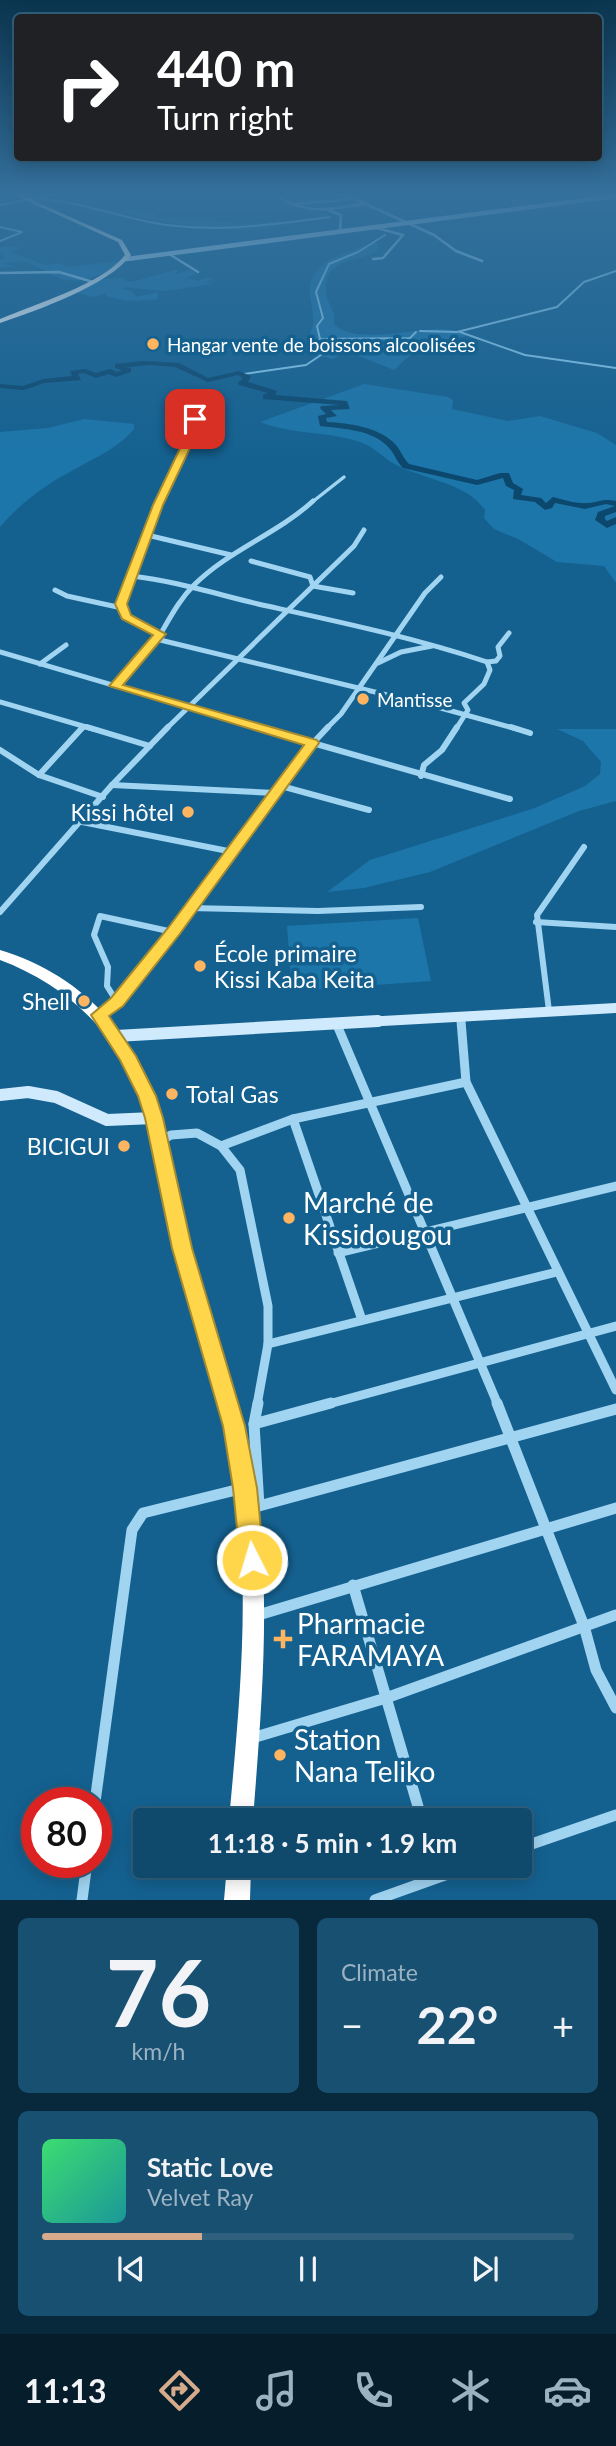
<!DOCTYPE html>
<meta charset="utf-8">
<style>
body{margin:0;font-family:Lato,sans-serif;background:#185072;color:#f1f3f6;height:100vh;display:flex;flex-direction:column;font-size:26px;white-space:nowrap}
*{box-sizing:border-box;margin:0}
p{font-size:23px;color:#9bb2c2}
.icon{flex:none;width:38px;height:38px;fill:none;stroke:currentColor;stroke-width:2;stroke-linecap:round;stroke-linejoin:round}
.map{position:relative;height:1900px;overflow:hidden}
.panel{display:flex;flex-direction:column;gap:18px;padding:18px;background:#08283b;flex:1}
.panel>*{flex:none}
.hud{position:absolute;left:14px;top:14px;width:588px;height:147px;border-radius:7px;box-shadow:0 4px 18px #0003,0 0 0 2px #2f617f;background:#202124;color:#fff;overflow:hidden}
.speed{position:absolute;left:21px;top:1787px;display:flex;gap:14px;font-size:35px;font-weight:700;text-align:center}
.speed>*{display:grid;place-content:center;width:91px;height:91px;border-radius:50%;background:#0f496c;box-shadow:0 4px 18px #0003,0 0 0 2px #2f617f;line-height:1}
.speed .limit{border:10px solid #d22;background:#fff;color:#111}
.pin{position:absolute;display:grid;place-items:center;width:60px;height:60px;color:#fff;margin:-30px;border-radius:14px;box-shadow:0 4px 10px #0006}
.me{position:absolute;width:77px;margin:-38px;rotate:355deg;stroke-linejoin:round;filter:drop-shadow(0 0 5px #0008)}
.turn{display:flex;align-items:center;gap:24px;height:147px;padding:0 28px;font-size:32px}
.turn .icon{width:91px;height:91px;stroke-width:2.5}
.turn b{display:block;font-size:49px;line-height:60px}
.big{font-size:52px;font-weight:700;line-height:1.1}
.panel .card{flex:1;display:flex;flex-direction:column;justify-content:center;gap:10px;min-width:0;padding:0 24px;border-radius:10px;background:#185072}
.panel .dial{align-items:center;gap:0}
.dial b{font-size:91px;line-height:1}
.song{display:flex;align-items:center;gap:21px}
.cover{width:84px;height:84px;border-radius:10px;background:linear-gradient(135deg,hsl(140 70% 55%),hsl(180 70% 35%))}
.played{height:7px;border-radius:4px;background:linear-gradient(90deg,#d6ab8b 30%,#2f617f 30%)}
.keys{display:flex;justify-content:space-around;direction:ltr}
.heat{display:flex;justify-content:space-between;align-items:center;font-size:38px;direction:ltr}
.panel .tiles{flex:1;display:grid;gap:18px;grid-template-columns:1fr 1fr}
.card:last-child{grid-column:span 2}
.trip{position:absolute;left:133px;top:1808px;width:399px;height:70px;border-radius:7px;background:#0f496c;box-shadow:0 4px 18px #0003,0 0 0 2px #2f617f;font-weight:700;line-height:70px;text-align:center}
.menu{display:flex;height:112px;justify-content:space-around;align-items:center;background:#061d2b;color:#9bb2c2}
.menu .icon{width:49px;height:49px}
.menu .active{color:#d6ab8b}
.menu b{font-size:32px;color:#f1f3f6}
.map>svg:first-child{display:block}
.green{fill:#1c76aa}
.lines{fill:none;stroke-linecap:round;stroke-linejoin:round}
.stream{stroke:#92d2f4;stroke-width:2}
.river{fill:#0c476d;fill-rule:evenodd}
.street-far5{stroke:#a0d4f1;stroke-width:2.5}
.street-far4{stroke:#a0d4f1;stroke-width:3.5}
.street-far3{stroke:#a0d4f1;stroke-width:5}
.street-far2{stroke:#a0d4f1;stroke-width:6}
.street-far1{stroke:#a0d4f1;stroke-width:9}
.street{stroke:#a0d4f1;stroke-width:11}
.secondary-far2{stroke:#cfeafc;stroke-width:4.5}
.secondary-far1{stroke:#cfeafc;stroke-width:10}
.secondary{stroke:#cfeafc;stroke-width:12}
.highway{fill:#fff;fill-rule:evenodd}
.route{fill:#ffd54a;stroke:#a68a30;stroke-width:2}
.poi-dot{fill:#ffb460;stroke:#146190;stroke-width:2.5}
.labels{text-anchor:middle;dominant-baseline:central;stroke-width:7;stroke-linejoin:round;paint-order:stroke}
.far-poi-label{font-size:19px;fill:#fff;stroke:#146190;text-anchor:start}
.poi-label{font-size:23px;fill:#fff;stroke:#146190;text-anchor:end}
.near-poi-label{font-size:28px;fill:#fff;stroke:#146190;text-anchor:start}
</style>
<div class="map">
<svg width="616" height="1900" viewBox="0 0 616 1900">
<rect width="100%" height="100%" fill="#146190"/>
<g class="green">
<path d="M127,209L156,213L154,214L158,216V218L207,219L242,224L301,220L306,222C286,224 266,230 247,230C228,231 135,220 124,211Z"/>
<path d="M376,242L379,247L377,252C355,262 322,259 326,293C327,305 336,308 334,324C353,344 410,330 437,329C448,329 459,331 470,334L463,337L423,343L394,370L352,353L345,352L333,359L288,347L307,342C317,319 313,319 310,295C306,259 351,252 376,242Z"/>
<path d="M6,246L19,248L10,252L46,265L59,263L68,267L120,261C106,275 78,286 59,278C38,268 27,256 2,264L16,266L0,268V260L7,258L0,254V248Z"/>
<path d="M179,269L174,275L190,270L196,274L186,278L198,281L203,278H212L206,283L213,284L164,291L125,287L123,289L132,291L136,297L158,292V299C141,302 122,301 106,296L107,293L93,297L72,291L104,279L120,278L131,282Z"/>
<path d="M364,384L448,397L453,400L452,409L508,421L540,416L597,433L616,445V583L604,566L557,562L518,539L494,529L484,518L485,510C465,481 421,480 391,462C381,455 372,446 360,442C327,431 293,435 260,422Z"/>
<path d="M84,419L134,424V429C118,448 98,456 77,468C48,483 21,502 0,527V432L48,428Z"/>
<polygon points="557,729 616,729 616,801 579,811 430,872 364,888 327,892 370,860 535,808 585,786 600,774 601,762 583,741"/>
<polygon points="418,918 431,981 292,991 287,926"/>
</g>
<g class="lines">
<g class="stream">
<path d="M39,199C78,202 111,214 149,222C209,234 270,225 330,217"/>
<polyline points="0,205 59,194"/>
<polyline points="0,227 22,232 0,241"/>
<polyline points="420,331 457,332 557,307 584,282 616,271"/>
<polyline points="460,332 525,355 616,368"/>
<polyline points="320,339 410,338 416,332"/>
<polyline points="244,374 306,365 327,351 315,344 320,339 317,326 323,318 316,292 329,264 358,252 385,235"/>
</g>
<path class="river" d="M143,361L179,363L208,378L239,371L251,376L248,382L277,391L275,395L347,401L350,409L331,410L337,416L326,418L327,422C349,423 380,427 396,445C401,451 403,458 409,464L477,480L500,473H509L513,483L523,489L521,495L541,498L546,503L553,497C564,500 576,504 588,503C600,502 602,498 616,501V512L605,516V519L607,521L616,517V524L607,528L595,520L598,512L615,506L606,504L585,509L555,503L552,508L545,510L535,502L513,499L514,490L506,486L503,478L477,485L403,468C397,462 395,455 390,449C374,429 343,429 320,426L318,416L326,414L320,408L321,406L340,405L263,399V395L268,393L239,385L238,383L243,378L238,375L208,382L175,367L151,365L126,367L131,368V372L116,377L109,374L96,378L84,373L78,374L81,380L44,383L24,390L0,388V384L23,386L43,379L72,376L70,371L85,369L96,373L110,369L117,372L122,370L115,368V364Z"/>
<g class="street-far5">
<polyline points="344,194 434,235 456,251 482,261"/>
<path d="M281,199C312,215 331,209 364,204"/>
<polyline points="295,204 353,199"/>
<polyline points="328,210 341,215 340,229 343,231"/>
<polyline points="373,227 403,235 383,258 373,259"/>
<polyline points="169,254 198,272"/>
<polyline points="0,273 59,272 93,282"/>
</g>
<g class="street-far4">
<polyline points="161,503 195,419"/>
<polyline points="311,503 344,477"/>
</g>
<g class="street-far3">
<polyline points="147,535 231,555"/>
<polyline points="251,561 310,577 313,586 353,593"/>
<path d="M132,576C175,581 216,594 258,604C335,621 412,637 487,662L496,661L500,656L498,647L509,633"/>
<polyline points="55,590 67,596 122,608"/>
<polyline points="160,634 126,617 121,604 162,501"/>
<polyline points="156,639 437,707 517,729"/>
<polyline points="0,652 262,729"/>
<polyline points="378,663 401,652 432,646"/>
<polyline points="40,664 66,645"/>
<path d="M115,686C130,669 149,652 161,633C171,616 180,599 194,585C229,550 277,534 313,501"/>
<polyline points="0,702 93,729"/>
<polyline points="81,729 83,727"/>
<polyline points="166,729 354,546 364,530"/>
<polyline points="326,729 341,714 425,593 441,577"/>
<polyline points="456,729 468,710 464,703 484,684 490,670 487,662"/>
</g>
<g class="street-far2">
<polyline points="87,727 150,746"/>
<polyline points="256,727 510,799"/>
<polyline points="511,727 530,733"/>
<polyline points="0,750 39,775 103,797"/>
<polyline points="39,775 83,727"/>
<polyline points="421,776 424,765 442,750 457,727"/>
<polyline points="112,785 275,793"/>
<polyline points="281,786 369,810"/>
<polyline points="82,822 233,852"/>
<polyline points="190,908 318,911 421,907"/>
<polyline points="0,912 112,785 168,727"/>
<polyline points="536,922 616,927"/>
<polyline points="117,1002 107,986 108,967 94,935 100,916 173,932"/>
<polyline points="549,1011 537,915 584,847"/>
<polyline points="99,1015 117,1002 173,932 313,743 328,727"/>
<polyline points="461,1018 461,1023"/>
</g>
<g class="street-far1">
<polyline points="461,1021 466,1082 616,1390"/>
<polyline points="337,1025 498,1405"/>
<polyline points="293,1119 362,1320"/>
<polyline points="160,1141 171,1135 197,1133 221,1146 240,1170 268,1306 268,1344 257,1405"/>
<polyline points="221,1146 293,1119 466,1082"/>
<polyline points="338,1253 616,1186"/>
<polyline points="268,1344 557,1272"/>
<polyline points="325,1405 616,1326"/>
</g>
<g class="street">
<polyline points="497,1403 584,1626 596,1670 616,1708"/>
<polyline points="254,1424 331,1403"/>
<polyline points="259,1506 616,1409"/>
<polyline points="251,1507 259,1506 254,1424 258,1403"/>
<polyline points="353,1585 422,1820"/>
<polyline points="255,1616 616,1508"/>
<polyline points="252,1738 386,1698 616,1615"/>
<polyline points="95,1802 132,1530 143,1513 244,1488"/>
<polyline points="520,1848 616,1815"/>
<polyline points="82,1900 87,1862"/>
<polyline points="375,1900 470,1866"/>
</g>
<polyline class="secondary-far2" points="127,259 616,196"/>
<polyline class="secondary-far1" points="346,1023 616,1008"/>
<g class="secondary">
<polyline points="116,1036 378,1021"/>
<polyline points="0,1095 28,1092 56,1097 107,1120 154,1118"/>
</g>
<g class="highway">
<path d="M12,194H18L122,240L131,255C109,285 36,311 0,323V319C35,304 103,284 125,255L118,242Z"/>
<path d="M0,950C75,972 132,1029 157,1102C174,1150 178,1203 191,1252C209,1320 236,1386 250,1456C274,1576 262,1699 253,1820H229C240,1699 253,1576 230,1456C217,1388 192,1323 175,1256C162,1207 157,1155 143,1106C122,1036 67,985 0,960Z"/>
<polygon points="227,1866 251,1866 250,1900 224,1900"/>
</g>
</g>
<linearGradient id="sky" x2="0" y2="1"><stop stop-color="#0b354f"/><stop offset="0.42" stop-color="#34709c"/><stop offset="1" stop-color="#34709c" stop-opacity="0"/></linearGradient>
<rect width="616" height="460" fill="url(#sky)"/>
<polygon class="route" points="195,417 200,419 192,444 163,505 127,604 131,615 166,634 123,685 317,740 319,743 179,935 123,1006 109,1016 136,1056 156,1096 163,1118 192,1248 245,1426 257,1488 264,1560 260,1569 252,1572 243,1569 240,1560 233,1488 223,1426 172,1248 145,1118 138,1096 120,1060 91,1015 111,998 168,928 304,745 109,686 153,635 122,619 115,604 153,505 182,444 191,419"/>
<g class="poi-dot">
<circle cx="153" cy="344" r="7"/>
<circle cx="363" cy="699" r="7"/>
<circle cx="188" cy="812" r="7"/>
<circle cx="200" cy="966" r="7"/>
<circle cx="84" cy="1001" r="7"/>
<circle cx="172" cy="1094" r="7"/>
<circle cx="124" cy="1146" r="7"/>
<circle cx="289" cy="1218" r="7"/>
<path d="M279.5 1628.5h7v7h7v7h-7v7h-7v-7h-7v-7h7z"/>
<circle cx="280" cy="1755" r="7"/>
</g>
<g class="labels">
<g class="far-poi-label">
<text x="167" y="344">Hangar vente de boissons alcoolisées</text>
<text x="377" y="699">Mantisse</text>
</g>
<g class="poi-label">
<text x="174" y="812">Kissi hôtel</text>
<text x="214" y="953" text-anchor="start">École primaire<tspan x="214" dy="26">Kissi Kaba Keita</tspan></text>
<text x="70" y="1001">Shell</text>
<text x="186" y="1094" text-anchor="start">Total Gas</text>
<text x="110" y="1146">BICIGUI</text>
</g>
<g class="near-poi-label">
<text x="303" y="1202">Marché de<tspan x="303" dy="32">Kissidougou</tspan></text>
<text x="297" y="1623">Pharmacie<tspan x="297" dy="32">FARAMAYA</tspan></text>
<text x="294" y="1739">Station<tspan x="294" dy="32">Nana Teliko</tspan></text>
</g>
</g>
</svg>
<div class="speed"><div class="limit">80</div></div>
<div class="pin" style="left:195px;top:419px;background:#d93025"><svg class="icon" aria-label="arrive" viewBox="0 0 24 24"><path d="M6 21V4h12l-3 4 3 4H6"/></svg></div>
<svg class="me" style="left:252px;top:1560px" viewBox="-20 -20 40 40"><circle r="17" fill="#ffd54a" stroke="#fff" stroke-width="3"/><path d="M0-11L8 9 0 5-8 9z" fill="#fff"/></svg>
<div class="trip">11:18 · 5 min · 1.9 km</div>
<div class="hud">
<div class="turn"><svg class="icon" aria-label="right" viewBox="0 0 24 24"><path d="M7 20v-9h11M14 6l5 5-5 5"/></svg><div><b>440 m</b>Turn right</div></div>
</div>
</div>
<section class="panel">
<div class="tiles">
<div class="card dial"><b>76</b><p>km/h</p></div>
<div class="card"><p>Climate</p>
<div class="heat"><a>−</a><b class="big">22°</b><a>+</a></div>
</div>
<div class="card">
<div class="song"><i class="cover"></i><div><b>Static Love</b><p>Velvet Ray</p></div></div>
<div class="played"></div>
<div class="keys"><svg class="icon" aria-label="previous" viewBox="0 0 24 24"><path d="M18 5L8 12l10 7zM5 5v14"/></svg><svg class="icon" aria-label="pause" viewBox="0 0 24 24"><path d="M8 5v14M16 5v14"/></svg><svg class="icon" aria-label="next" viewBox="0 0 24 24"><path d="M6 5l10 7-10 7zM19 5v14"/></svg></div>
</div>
</div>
</section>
<nav class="menu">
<b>11:13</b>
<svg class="icon active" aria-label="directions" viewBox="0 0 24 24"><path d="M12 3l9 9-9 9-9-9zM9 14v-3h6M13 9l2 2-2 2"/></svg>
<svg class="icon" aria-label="music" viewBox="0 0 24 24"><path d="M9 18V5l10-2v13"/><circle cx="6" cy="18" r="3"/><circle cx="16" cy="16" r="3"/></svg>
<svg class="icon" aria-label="phone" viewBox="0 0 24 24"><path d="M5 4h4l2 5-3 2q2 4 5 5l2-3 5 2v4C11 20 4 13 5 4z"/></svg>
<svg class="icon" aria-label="climate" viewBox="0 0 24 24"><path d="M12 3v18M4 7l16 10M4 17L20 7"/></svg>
<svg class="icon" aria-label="car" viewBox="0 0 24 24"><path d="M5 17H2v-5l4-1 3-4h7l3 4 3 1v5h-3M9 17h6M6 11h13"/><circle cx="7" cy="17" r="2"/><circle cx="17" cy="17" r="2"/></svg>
</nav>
